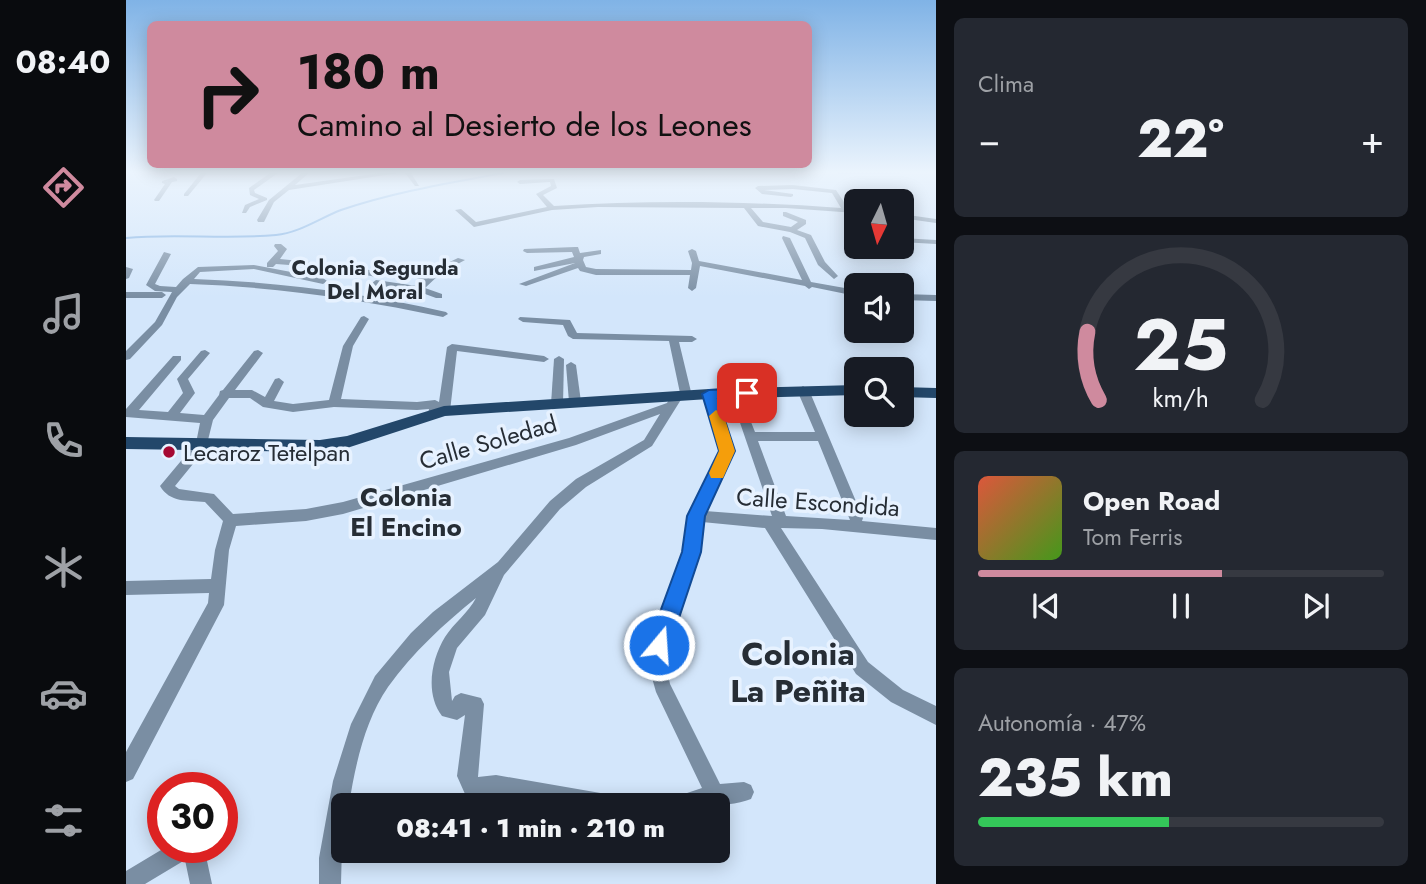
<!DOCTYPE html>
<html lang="es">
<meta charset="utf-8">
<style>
body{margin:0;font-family:Jost,sans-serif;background:#242831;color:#f1f3f6;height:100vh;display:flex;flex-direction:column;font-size:26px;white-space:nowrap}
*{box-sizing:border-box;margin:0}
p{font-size:23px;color:#9ea1a6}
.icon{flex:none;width:38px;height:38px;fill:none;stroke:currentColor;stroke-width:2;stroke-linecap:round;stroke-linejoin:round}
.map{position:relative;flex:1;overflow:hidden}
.side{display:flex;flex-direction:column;gap:18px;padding:18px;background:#0d0f14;width:490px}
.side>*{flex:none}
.hud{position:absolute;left:21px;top:21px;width:665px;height:147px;border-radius:10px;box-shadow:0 4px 18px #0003;background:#cf8a9e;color:#111;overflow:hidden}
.needle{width:46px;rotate:185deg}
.buttons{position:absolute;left:718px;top:189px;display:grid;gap:14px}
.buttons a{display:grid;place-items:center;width:70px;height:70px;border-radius:10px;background:#171b24;box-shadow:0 4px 18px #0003;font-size:35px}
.speed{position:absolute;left:21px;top:772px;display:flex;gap:14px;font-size:35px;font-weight:700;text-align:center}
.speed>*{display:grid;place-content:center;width:91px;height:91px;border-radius:50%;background:#171b24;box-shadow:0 4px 18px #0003;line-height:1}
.speed .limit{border:10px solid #d22;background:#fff;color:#111}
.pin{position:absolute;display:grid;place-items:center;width:60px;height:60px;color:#fff;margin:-30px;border-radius:14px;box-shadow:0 4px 10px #0006}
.me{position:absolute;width:77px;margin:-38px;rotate:18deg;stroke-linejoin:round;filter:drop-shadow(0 0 5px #0008)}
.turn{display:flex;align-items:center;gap:24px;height:147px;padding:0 35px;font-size:32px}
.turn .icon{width:91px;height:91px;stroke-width:2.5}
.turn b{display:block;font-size:49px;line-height:60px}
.big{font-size:52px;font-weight:800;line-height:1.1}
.side .tile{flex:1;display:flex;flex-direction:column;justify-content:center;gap:10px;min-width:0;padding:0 24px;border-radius:10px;background:#242831}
.side .dial{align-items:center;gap:0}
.dial svg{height:182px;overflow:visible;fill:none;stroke:#363941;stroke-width:7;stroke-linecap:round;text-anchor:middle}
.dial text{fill:#f1f3f6;stroke:none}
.song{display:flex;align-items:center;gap:21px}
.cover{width:84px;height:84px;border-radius:10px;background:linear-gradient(135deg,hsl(10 70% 55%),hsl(100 70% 35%))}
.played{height:7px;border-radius:4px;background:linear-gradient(90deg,#cf8a9e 60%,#363941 60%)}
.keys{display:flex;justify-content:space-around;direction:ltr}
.heat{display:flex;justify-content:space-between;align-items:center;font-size:38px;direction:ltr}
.charge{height:10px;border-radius:5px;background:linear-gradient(90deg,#34c759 47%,#363941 0)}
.trip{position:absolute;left:205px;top:793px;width:399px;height:70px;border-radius:10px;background:#171b24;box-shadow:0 4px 18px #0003;font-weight:800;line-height:70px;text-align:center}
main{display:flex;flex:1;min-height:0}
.menu{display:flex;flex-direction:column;width:126px;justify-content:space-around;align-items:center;background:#090b0e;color:#9ea1a6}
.menu .icon{width:49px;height:49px}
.menu .active{color:#cf8a9e}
.menu b{font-size:32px;color:#f1f3f6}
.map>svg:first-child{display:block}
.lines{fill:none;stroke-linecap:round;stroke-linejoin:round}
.stream{stroke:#84b2e3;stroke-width:2}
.minor{fill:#7a8ea3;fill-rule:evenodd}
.major{fill:#23476a;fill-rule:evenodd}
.route{fill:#1a73e8;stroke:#114b97;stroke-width:2}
.slow{fill:#f59e0b}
.poi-dot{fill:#a50933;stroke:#e7f2ff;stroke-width:2.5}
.labels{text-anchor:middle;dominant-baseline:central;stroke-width:7;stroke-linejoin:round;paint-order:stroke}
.far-neighbourhood-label{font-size:21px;font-weight:bold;fill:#262d35;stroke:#e7f2ff}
.street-label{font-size:24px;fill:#262d35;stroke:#e7f2ff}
.poi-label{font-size:24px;fill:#262d35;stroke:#e7f2ff;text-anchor:start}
.neighbourhood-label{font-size:26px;font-weight:bold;fill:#262d35;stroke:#e7f2ff}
.near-neighbourhood-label{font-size:32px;font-weight:bold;fill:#262d35;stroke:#e7f2ff}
</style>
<main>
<nav class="menu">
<b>08:40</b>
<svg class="icon active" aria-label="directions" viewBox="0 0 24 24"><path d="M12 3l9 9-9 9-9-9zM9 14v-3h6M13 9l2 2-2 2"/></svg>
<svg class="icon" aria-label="music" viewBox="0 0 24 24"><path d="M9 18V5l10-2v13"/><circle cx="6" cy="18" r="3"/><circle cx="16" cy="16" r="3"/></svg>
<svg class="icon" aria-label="phone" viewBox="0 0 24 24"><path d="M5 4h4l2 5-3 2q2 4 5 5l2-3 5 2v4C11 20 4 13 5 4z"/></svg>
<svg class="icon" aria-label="climate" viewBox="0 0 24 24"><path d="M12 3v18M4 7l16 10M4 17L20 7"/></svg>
<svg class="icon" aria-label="car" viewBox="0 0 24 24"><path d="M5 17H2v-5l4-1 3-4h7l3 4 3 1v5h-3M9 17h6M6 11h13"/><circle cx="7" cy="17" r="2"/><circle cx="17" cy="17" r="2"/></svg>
<svg class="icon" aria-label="filters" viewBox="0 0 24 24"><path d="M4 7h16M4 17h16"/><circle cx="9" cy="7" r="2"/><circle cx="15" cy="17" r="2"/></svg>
</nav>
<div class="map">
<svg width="810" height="884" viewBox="0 0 810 884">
<rect width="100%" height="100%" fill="#d3e6fb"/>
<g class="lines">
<g class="stream">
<polyline points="713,173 773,173"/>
<path d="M0,238C50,233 100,240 150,235C173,233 194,218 215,210C267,192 323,183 377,173"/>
</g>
<g class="minor">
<polygon points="75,173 81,173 62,196 58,196 58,194"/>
<polygon points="144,173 152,173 128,190 129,193 141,198 141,200 124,207 120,213 116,213 119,205 133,199 124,195 123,188"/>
<polygon points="176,173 183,173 169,185 254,173 272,173 163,190 148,202 138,222 132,222 131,220 143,200"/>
<polygon points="279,173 285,173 293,186 289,186"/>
<polygon points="48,177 51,179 51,181 46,182 33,201 29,201 28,200 39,184 36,183 36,181"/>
<path d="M428,179L431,188L417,195L428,206C523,200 620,201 715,208L706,193L667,189L638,190L667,194V196L665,197L636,194L629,188L632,186L667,185L710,190L722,208L730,209V213L660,208H625L637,222L665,227L672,222L657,216V212H660L680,220V224L671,230L685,235L699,262L712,276L708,279L692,265L679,238L664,232L632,226L618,208L472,207L426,210L348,227L329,210L335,209L350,222L421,207L410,194L425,186L424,182L394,184L391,182L394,180Z"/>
<polygon points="775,214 810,219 810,223 775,218"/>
<polygon points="657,236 664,238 685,282 730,290 730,296 686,287 683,289 679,286 574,266 570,288 566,291 562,288 564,275 470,275 454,271 452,268 400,286 393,284 449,263 408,271 408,267 448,257 446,252 401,253 397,251 398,249 449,247 452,247 454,253 475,250 475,254 458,257 457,260 460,267 470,269 565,270 566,263 562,251 566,249 570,251 573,261 676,280 656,238"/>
<polygon points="775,238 810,240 810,244 775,242"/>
<polygon points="149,244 155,244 161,249 154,259 204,264 250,271 254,274 250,277 204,268 150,264 147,267 141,267 141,263 152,251 148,246"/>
<path d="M38,252L45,254L29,284L34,286L50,287L57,279L72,267L128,265L197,278L201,281L197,284L128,269L74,272L68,279C153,282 238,293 320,312L322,314L317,317C233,299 149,287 64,284L51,297L36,325L4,359L0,360V351L29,322L46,292L29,291L20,285Z"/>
<polygon points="332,258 339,260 315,273 299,288 316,294 316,298 310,298 291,291 250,286 246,283 250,280 291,286 297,280 267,271 267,267 301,276 309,269"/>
<polygon points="0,267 7,269 3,278 0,279"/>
<polygon points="0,292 36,292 40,295 36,298 0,298"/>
<polygon points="775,294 810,295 810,301 775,300"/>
<path d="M238,316L243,319L227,346L215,399L291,402L309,400L313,402L321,347L326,344L418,356L423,359L418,362L331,351L324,411L322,414H314L308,418L302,414L303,409L291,410L208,407L167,412L137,407L124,398H103L87,420L80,448L49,486L53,489L88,494L107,514L180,509L217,502L443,438L541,403L547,393H554L543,341L447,339L442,336L437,325L397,322L392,319L394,317L444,320L451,333L566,336L571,339L566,342H553L566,396L564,399L556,398L526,446L460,487L434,509L378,575L359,615L331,648L323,672L326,701L329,696L335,693L355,698L358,704L352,777L370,775L486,795L493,798L496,805H427L370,795L346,797L339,794L331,776L339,715L331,720L316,716C299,694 305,660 319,637C328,623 342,613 350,598C318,624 287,652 262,687C239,720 229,766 223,805H217L215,884H193V858L207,781L225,724L249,676L285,633L307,612L372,562L424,501L450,479L518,440L534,414L450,445L217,514L180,521L110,526L103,550L98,605L7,779L0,782V752L82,603L83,593L0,595V581L85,579L89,550L97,521L79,502C61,500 44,503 34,486L70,443L74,423L0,417V409L47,356H55V360L13,410L42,412L57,393L51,379L75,351L79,350L84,353L62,379L69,393L54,413L78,415L93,395L94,391L97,390L128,351L132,350L137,353L109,390H126L139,397L149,379L153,378L158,382L148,401L167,404L203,400L217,346L235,317Z"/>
<polygon points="433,356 438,359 437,404 431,408 425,404 428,359"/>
<polygon points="445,362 450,365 455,402 449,406 443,402 440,365"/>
<path d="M677,386L683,390L737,518L736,521L810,528V540L696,529L655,528L742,662L777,690L810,706V725L765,702L730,674L639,528L576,522L572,552L562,588L544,629L539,660L544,684L594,784L618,782L625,785L628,792L625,799C603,808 567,805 543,805L546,798L576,788L530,692L521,660L528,629L546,587L558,552L563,516L595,451L577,394L583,390L587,391L592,405L619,407L629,432H689L671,390ZM595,413L611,414L646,516L579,511L607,451ZM632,441H692L724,520L660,516Z"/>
<polygon points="40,847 78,847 86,884 64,884 59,860 19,884 0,884 0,871"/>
</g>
<g class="major">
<polygon points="730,385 730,395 583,399 319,416 221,448 194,452 0,449 0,437 194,440 221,436 318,406 583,389"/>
<polygon points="775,387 810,388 810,398 775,397"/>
</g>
</g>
<linearGradient id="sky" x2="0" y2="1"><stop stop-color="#80b3e6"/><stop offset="0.58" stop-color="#ebf4fd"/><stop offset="1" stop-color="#ebf4fd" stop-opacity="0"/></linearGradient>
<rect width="810" height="297" fill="url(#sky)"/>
<polygon class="route" points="621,388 626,389 628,393 626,396 592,399 609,451 579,516 575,552 544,645 541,653 533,656 525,653 522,645 556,552 561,516 593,451 576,394 583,390"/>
<polygon class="slow" points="590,410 598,416 609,451 597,478 585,478 583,473 593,451 583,416"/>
<circle class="poi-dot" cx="43" cy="452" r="7"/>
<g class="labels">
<g class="far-neighbourhood-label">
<text x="249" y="268">Colonia Segunda<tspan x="249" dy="24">Del Moral</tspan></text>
</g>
<g class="street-label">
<text transform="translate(362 442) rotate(-16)">Calle Soledad</text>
<text transform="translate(692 502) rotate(4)">Calle Escondida</text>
</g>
<g class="poi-label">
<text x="57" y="452">Lecaroz Tetelpan</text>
</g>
<g class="neighbourhood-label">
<text x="280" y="497">Colonia<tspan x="280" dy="30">El Encino</tspan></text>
</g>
<g class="near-neighbourhood-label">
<text x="672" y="654">Colonia<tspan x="672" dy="37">La Peñita</tspan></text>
</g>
</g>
</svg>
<div class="buttons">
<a><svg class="needle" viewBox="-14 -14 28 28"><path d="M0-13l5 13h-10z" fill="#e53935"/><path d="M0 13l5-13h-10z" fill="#9ea1a6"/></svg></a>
<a><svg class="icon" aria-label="sound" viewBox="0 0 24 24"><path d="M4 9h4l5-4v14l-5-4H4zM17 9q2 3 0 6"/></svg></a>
<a><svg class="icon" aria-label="search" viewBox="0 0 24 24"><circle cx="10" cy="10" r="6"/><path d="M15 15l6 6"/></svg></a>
</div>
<div class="speed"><div class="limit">30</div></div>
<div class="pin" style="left:621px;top:393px;background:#d93025"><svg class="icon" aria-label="arrive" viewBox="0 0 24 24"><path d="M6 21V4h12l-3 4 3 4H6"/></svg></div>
<svg class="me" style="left:533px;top:645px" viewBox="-20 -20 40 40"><circle r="17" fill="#1a73e8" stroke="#fff" stroke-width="3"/><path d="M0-11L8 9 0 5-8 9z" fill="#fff"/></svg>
<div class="trip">08:41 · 1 min · 210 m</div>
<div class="hud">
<div class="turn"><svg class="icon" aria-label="right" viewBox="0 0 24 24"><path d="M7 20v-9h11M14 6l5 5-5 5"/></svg><div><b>180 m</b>Camino al Desierto de los Leones</div></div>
</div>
</div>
<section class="side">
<div class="tile"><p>Clima</p>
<div class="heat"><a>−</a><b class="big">22°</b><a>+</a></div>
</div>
<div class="tile dial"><svg viewBox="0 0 100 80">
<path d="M14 69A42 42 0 1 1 86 69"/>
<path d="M14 69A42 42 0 0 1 9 39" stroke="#cf8a9e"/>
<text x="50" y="56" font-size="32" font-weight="700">25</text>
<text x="50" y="72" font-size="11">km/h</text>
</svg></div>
<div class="tile">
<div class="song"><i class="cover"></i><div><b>Open Road</b><p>Tom Ferris</p></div></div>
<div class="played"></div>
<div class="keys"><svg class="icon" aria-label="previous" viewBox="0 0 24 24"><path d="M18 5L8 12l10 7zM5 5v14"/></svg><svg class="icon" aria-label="pause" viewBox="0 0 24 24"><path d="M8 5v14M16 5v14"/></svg><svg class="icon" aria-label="next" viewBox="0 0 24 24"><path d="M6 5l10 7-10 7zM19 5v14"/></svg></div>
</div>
<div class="tile"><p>Autonomía · 47%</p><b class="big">235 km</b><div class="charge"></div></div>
</section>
</main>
